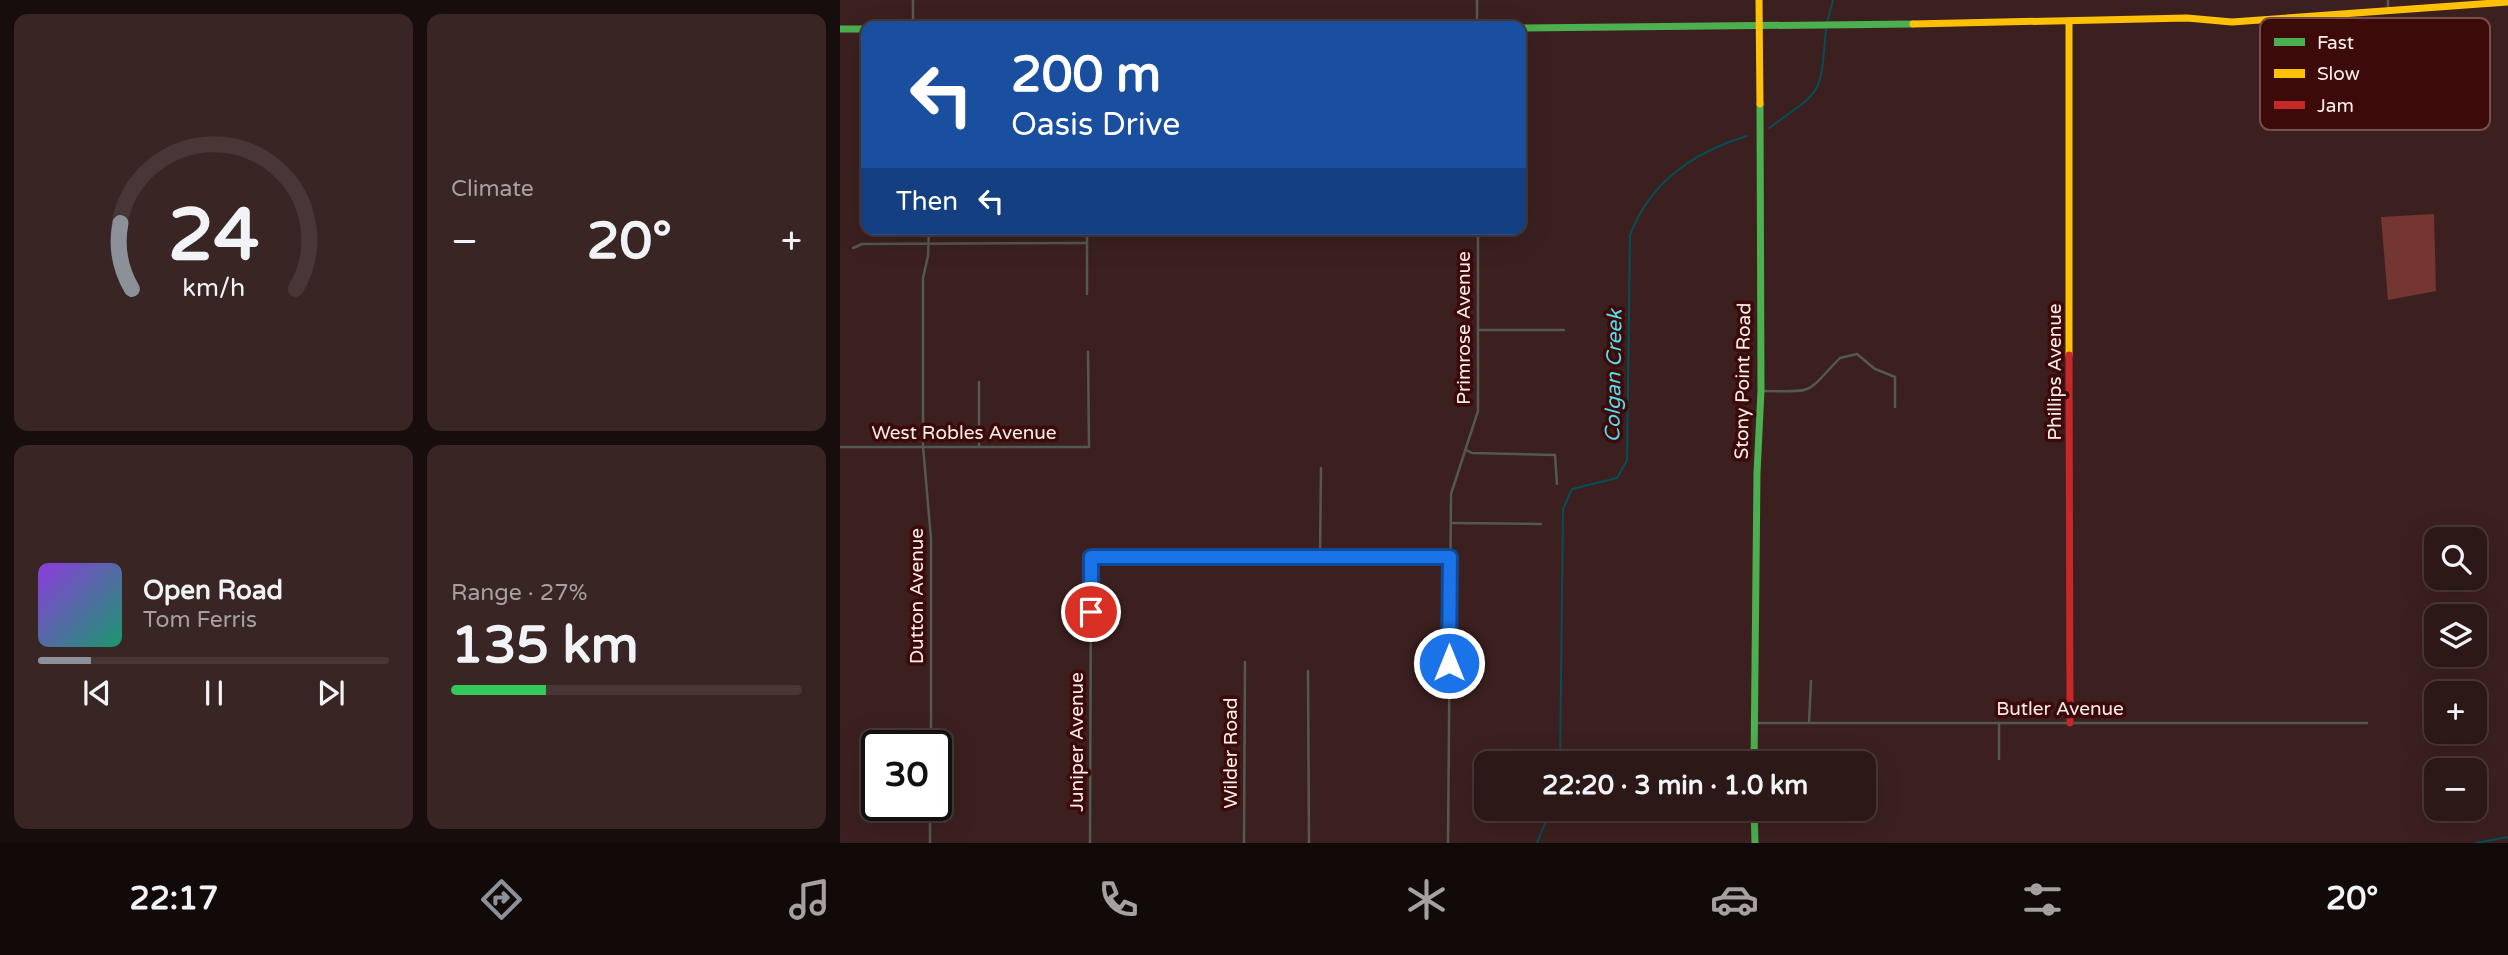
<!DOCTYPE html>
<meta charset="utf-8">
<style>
body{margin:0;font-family:"Varela Round",sans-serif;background:#382524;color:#f1f3f6;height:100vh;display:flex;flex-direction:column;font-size:26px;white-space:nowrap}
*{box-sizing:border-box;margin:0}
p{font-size:23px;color:#a6a0a1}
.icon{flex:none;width:38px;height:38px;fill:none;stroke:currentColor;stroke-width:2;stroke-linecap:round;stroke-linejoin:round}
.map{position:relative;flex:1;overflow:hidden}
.panel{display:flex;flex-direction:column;gap:14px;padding:14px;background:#180d0d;width:840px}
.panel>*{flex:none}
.guide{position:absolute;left:21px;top:21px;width:665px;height:214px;border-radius:14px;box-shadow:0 7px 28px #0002,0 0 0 2px #483736;background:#1a4fa0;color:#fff;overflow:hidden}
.fabs{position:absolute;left:1584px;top:527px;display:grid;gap:14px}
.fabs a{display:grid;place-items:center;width:63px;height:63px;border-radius:14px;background:#2c1817;box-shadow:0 7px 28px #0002,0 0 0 2px #483736;font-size:35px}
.speed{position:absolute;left:21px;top:730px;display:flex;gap:14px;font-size:35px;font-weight:700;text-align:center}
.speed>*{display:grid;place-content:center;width:91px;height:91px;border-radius:50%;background:#2c1817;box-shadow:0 7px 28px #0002,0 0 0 2px #483736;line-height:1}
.speed .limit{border:4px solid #111;border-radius:10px;background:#fff;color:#111}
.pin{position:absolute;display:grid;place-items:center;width:60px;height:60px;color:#fff;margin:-30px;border:4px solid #fff;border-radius:50%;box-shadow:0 2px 7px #0007}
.me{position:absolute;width:77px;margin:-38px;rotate:0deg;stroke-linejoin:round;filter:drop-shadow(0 0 5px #0008)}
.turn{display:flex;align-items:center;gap:24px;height:147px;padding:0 35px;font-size:32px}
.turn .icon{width:91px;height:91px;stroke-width:2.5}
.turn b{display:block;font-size:49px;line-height:60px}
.then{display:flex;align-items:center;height:66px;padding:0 35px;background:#0003;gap:14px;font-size:26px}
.big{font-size:52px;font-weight:700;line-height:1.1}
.panel .widget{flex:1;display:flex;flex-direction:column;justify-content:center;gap:10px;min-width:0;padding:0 24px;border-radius:14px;background:#382524}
.panel .dial{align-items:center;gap:0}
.dial svg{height:182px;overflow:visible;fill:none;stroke:#483736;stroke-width:7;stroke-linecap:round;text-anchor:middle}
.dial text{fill:#f1f3f6;stroke:none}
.song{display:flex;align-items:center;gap:21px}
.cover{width:84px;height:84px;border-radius:10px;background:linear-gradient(135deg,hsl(270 70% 55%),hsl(160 70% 35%))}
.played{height:7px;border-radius:4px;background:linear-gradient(90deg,#8c9099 15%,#483736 15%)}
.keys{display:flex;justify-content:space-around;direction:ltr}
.heat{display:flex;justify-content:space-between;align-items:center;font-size:38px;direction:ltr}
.charge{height:10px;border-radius:5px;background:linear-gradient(90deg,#34c759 27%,#483736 0)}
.panel .tiles{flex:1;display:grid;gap:14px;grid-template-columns:repeat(2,1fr)}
.trip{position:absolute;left:634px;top:751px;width:402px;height:70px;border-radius:14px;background:#2c1817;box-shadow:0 7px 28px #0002,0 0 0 2px #483736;font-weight:700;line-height:70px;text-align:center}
.tab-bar{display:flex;height:112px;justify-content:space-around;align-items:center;background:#120a09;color:#a6a0a1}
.tab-bar .icon{width:49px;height:49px}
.tab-bar .selected{color:#8c9099}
.tab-bar b{font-size:32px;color:#f1f3f6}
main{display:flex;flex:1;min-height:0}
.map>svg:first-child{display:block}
.green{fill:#733630}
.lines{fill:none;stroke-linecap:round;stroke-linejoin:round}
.stream{stroke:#054e57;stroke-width:2}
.street{stroke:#555851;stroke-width:2.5}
.fast{stroke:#4caf50;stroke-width:7}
.slow{stroke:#ffc107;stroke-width:7}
.jam{stroke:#c62828;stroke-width:7}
.route-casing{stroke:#114b97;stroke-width:18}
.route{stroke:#1a73e8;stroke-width:12}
.labels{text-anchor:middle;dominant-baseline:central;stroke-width:7;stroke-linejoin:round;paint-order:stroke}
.street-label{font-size:19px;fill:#fceeec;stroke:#3c0a08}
.water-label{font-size:21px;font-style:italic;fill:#55dcee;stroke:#3c0a08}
.key{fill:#3c0a08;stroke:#764e4c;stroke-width:2}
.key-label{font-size:19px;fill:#fceeec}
</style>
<main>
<section class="panel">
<div class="tiles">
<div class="widget dial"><svg viewBox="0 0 100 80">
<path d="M14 69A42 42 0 1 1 86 69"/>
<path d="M14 69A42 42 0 0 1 9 40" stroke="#8c9099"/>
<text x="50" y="56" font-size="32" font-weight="700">24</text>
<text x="50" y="72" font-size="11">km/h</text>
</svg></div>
<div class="widget"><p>Climate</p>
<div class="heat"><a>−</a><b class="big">20°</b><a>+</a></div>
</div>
<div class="widget">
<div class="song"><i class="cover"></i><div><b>Open Road</b><p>Tom Ferris</p></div></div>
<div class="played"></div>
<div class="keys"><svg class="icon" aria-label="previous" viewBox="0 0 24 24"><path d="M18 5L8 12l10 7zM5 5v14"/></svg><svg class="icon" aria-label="pause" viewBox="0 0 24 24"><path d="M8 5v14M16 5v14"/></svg><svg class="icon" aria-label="next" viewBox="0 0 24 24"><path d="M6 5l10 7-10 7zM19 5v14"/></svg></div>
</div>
<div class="widget"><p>Range · 27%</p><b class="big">135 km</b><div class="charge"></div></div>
</div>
</section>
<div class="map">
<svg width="1668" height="843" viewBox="0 0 1668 843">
<rect width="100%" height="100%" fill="#3b201f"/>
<polygon class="green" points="1594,214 1596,291 1548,300 1541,217"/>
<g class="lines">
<g class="stream">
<polyline points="987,23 993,0"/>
<path d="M929,128C984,89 980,96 986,29"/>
<path d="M720,763L723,509L732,489L777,478L787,460L790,235C810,182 854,152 907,136"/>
<polyline points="697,843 711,808"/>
<polyline points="1636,843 1668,837"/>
</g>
<g class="street">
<polyline points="73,0 73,26"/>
<polyline points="1548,0 1548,11"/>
<polyline points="637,26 637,0"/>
<polyline points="89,229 88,256 83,278 83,446 91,539 91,746"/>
<polyline points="247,229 247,294"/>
<polyline points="13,248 22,244 247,243"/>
<polyline points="638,330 724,330"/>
<polyline points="139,382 139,446"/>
<path d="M922,391C977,391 963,396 1000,358L1017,354L1035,369L1055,377V407"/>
<polyline points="0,447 249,447 248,352"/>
<polyline points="626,450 632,453 715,455 717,484"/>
<polyline points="611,523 701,524"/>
<polyline points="480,556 481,468"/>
<polyline points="468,671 469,843"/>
<polyline points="914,723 1527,723"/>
<polyline points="969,723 971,681"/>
<polyline points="1159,759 1159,724"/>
<polyline points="90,843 90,805"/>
<polyline points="250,843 251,557 610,557"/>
<polyline points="404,843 405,662"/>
<polyline points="608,843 611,494 638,411 638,229"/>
</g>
<g class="fast">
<polyline points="681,28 1073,24"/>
<polyline points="0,29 26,29"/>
<polyline points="914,763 917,473 921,391 920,104"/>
<polyline points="914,808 915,843"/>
</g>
<g class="slow">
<polyline points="919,0 920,104"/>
<polyline points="1229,21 1229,355"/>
<polyline points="1073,24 1347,18 1392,22 1668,2"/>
</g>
<polyline class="jam" points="1229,355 1230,723"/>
</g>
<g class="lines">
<defs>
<polyline id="route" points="251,612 251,557 610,557 609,663"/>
</defs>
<use href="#route" class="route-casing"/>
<use href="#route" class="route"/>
</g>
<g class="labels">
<g class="street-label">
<text transform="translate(624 328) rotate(-90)">Primrose Avenue</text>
<text transform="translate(1215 372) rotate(-90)">Phillips Avenue</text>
<text transform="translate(903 381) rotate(-89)">Stony Point Road</text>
<text x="124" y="433">West Robles Avenue</text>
<text transform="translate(77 596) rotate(-90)">Dutton Avenue</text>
<text x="1220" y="709">Butler Avenue</text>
<text transform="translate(237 742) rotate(-90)">Juniper Avenue</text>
<text transform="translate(391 753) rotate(-90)">Wilder Road</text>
</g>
<g class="water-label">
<text transform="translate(774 376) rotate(-89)">Colgan Creek</text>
</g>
</g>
<rect x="1420" y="18" width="230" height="112" rx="10" class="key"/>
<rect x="1434" y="38" width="31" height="8" fill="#4caf50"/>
<rect x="1434" y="69" width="31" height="9" fill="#ffc107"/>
<rect x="1434" y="101" width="31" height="8" fill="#c62828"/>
<g class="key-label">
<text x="1477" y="49">Fast</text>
<text x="1477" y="80">Slow</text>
<text x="1477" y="112">Jam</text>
</g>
</svg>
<div class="fabs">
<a><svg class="icon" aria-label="search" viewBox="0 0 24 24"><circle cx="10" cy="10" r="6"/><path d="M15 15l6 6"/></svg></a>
<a><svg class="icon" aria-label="layers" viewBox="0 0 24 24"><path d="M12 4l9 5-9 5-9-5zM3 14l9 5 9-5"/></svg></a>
<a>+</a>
<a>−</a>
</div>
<div class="speed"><div class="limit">30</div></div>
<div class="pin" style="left:251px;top:612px;background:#d93025"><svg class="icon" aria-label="arrive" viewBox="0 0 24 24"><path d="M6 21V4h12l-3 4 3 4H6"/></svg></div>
<svg class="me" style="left:609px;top:663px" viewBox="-20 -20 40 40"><circle r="17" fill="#1a73e8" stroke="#fff" stroke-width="3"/><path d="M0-11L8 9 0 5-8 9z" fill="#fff"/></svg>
<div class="trip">22:20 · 3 min · 1.0 km</div>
<div class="guide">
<div class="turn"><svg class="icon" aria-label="left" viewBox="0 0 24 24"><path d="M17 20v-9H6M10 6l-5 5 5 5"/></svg><div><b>200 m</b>Oasis Drive</div></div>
<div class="then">Then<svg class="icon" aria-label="left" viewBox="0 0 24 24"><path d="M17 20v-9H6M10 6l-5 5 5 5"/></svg></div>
</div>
</div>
</main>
<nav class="tab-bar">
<b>22:17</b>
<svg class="icon selected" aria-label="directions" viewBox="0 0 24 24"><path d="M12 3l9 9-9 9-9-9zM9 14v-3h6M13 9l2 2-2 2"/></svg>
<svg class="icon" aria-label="music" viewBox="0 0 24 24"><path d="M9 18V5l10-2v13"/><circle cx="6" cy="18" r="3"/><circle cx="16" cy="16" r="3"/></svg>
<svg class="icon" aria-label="phone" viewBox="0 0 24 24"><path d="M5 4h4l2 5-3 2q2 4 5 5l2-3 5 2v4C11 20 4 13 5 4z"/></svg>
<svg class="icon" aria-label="climate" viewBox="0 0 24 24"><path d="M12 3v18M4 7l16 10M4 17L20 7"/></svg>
<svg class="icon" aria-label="car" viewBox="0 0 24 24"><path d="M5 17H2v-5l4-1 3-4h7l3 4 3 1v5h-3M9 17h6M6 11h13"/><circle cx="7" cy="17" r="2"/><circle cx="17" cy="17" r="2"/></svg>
<svg class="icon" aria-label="filters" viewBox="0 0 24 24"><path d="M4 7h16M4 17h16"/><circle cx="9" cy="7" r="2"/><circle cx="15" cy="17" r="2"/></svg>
<b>20°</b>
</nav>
